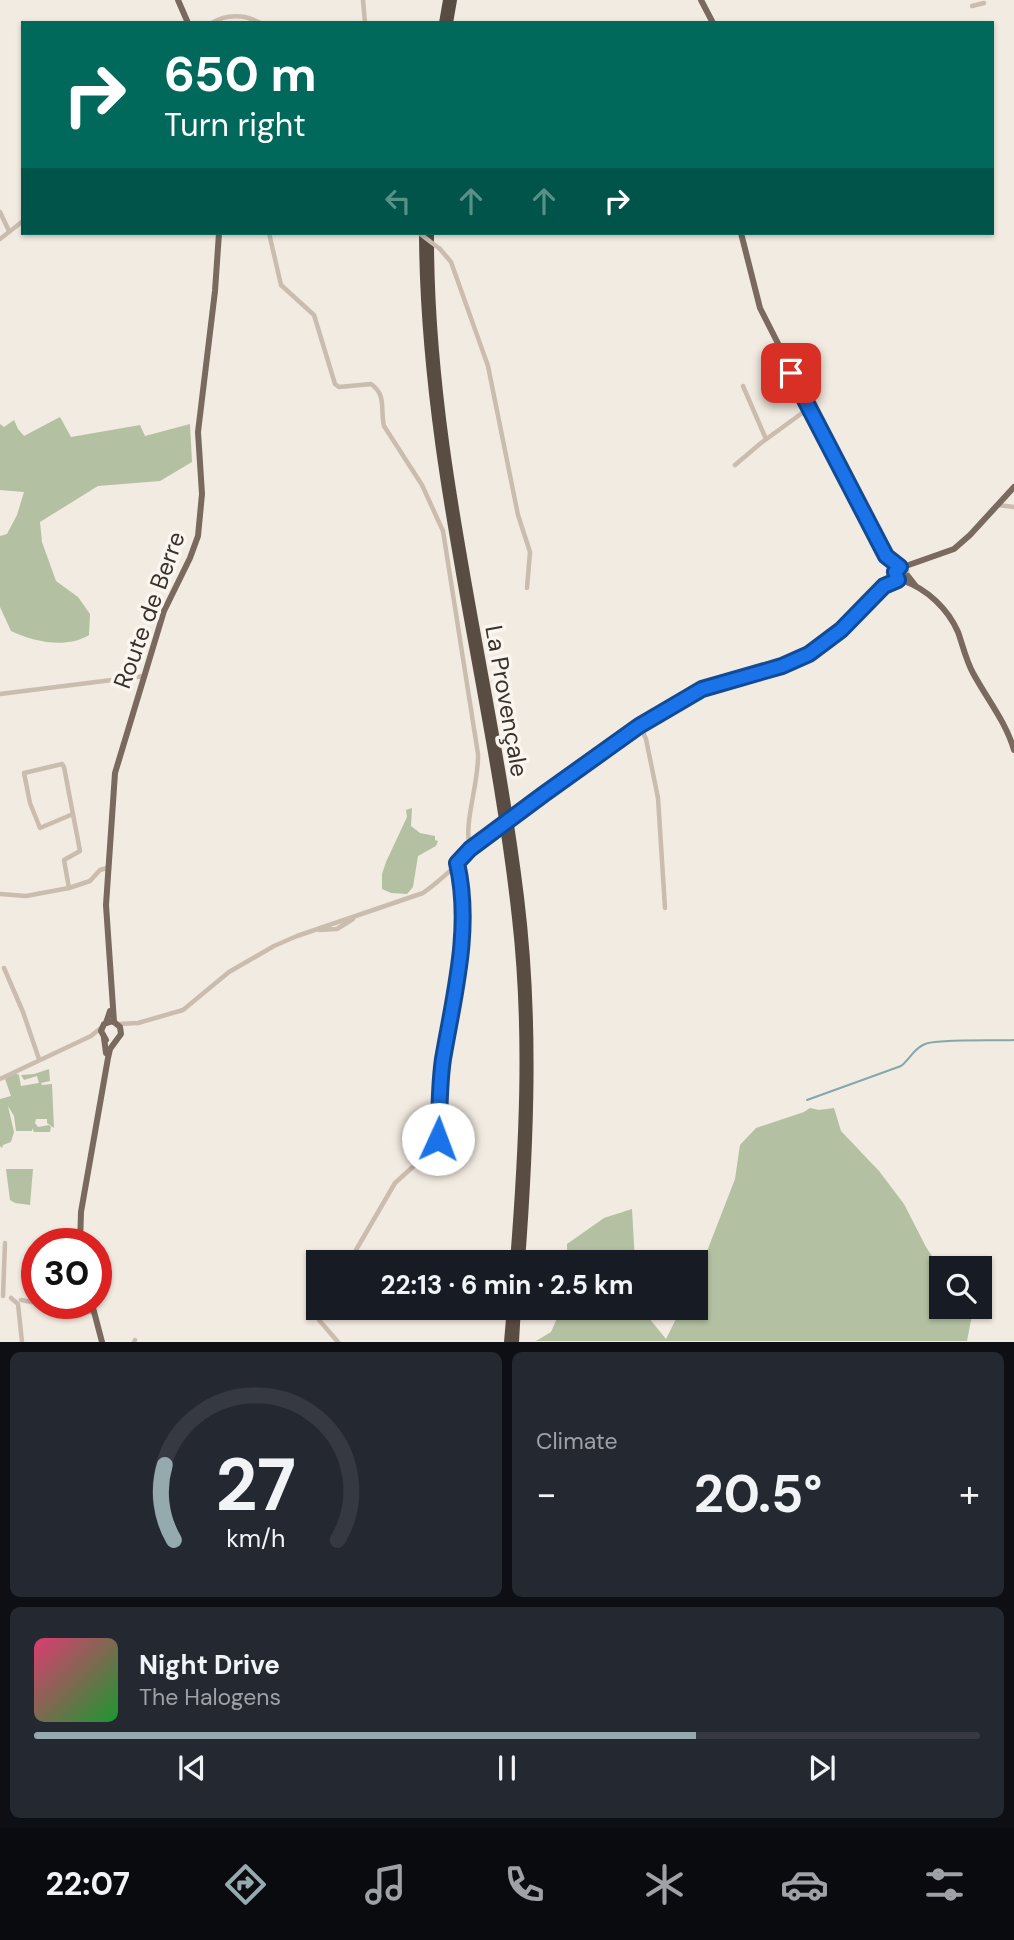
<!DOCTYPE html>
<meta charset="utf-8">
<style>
body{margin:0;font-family:"DM Sans",sans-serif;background:#242831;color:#f1f3f6;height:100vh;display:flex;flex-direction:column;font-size:26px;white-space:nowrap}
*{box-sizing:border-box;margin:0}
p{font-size:23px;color:#9ea1a6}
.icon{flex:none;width:38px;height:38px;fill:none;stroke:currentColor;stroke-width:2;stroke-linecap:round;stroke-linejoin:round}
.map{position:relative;height:1342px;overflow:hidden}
.side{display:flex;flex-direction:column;gap:10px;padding:10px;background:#0d0f14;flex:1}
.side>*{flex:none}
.guide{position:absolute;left:21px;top:21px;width:973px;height:214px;border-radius:0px;box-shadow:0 2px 5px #0004;background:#00695c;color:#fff;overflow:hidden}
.tools{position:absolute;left:929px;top:1256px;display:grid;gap:14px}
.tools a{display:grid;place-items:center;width:63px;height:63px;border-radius:0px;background:#171b24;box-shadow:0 2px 5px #0004;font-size:35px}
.speed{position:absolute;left:21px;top:1228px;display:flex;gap:14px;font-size:35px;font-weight:700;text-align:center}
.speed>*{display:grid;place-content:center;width:91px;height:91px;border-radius:50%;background:#171b24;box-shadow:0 2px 5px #0004;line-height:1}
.speed .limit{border:10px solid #d22;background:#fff;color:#111}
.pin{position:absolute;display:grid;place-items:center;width:60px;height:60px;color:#fff;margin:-30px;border-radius:14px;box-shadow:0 4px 10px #0006}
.me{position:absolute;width:77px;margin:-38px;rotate:2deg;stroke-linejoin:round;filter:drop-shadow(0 0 5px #0008)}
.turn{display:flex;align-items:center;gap:24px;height:147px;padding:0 28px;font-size:32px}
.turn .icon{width:91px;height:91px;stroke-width:2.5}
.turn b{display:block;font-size:49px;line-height:60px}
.lanes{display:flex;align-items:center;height:66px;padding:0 28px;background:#0003;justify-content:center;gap:35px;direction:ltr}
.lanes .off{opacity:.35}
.big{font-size:52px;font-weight:700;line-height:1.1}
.side .card{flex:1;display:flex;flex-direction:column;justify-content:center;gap:10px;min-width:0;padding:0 24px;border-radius:10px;background:#242831}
.side .dial{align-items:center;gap:0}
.dial svg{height:182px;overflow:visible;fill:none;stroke:#363941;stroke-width:7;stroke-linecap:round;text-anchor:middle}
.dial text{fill:#f1f3f6;stroke:none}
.song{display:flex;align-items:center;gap:21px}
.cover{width:84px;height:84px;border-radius:10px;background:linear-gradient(135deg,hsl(340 70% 55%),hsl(130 70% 35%))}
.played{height:7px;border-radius:4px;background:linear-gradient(90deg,#95aaaf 70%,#363941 70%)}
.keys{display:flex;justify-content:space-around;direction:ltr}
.heat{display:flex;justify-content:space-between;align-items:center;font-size:38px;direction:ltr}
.side .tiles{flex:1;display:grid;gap:10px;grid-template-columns:1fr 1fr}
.card:last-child{grid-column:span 2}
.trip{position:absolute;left:306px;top:1250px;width:402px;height:70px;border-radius:0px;background:#171b24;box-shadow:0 2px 5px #0004;font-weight:700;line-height:70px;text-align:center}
.menu{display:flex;height:112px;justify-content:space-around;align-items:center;background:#090b0e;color:#9ea1a6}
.menu .icon{width:49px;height:49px}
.menu .selected{color:#95aaaf}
.menu b{font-size:32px;color:#f1f3f6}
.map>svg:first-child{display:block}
.green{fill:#b4c0a2}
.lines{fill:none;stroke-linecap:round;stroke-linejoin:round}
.stream{stroke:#82a8ad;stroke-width:2}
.minor{stroke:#cabcae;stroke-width:4.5}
.major{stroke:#79695e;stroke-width:6}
.highway{stroke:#594c43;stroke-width:8}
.minor-bridge{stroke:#cabcae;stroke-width:4.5}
.route-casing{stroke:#114b97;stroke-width:18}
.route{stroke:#1a73e8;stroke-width:12}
.labels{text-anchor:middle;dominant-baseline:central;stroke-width:7;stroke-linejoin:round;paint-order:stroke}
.street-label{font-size:24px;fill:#39312c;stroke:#faf5ee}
</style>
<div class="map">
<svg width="1014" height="1342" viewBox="0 0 1014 1342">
<rect width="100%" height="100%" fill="#f2ebe1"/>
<g class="green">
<path d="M60,417L71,437L140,425L145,436L190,424L192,462L160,481L98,486L40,522L42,542L56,581L78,597L90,614L89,635C66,649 35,642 11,631L0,607V536L7,534L17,515L24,492L0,490V424L4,427L14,420L18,429L24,436Z"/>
<polygon points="412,808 411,826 420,833 435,836 435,840 438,841 436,846 418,856 413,887 407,894 391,893 382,889 382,874 386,862 407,817 406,810"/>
<polygon points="49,1069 50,1081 41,1083 42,1085 52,1084 54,1128 47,1123 47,1119 36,1119 35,1123 38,1127 49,1125 51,1127 50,1132 34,1132 32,1128 32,1131 16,1131 14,1116 8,1106 14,1132 11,1142 3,1145 2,1148 0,1146 0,1099 11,1096 5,1079 15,1073 19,1075 21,1086 39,1083 37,1076 24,1080 21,1075 34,1074"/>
<polygon points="810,1108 819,1110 834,1108 841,1131 879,1171 904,1204 926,1247 941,1270 942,1307 967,1307 972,1315 967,1341 536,1341 551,1332 562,1307 640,1307 666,1339 682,1307 696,1307 697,1277 735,1179 740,1145 756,1128 804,1112"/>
<polygon points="6,1169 33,1169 30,1205 15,1203 10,1200"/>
<polygon points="632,1209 635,1262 567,1262 567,1244 604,1218"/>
</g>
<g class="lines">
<path class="stream" d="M807,1100L901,1066C910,1059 914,1048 925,1044C936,1039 997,1041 1014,1040"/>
<g class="minor">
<polyline points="363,0 365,23"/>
<polyline points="972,6 984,3"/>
<path d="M212,23C226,14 245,14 260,23"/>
<polyline points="0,212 9,231"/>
<path d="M269,233L281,285L314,315L335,384L339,387L371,384C387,395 380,410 384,426L422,485L443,531L478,754C479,784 463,823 470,849"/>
<polyline points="0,239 23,221"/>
<polyline points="440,249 451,262 488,366 518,515 530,552 527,588"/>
<polyline points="743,386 766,439"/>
<polyline points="735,465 761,443 809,408"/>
<polyline points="998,505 1014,507"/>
<polyline points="895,572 897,568 903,567 907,570 908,576"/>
<polyline points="0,694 144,676"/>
<polyline points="640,726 646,739 658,798 665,908"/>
<polyline points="517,815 639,726 702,689 782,666 809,654 841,630 884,586"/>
<polyline points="69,888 64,860 80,851 64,767 62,764 24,773 30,803 40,828 73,814"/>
<polyline points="0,894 26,896 69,888 90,881 100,870 107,868"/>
<polyline points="319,930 337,929 353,919"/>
<polyline points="4,968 23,1012 39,1059"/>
<path d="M118,1024L138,1023L183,1010L229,972L274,946L297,936L423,893C448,876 470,850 495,831"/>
<polyline points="0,1079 91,1036 102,1027"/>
<path d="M349,1262L395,1183L437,1145C442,1120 438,1094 442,1070C451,1001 473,932 457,863"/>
<polyline points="3,1296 5,1243"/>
<polyline points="11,1298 18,1304 22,1342"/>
<polyline points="21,1300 37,1303"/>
<polyline points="43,1304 92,1312"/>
<polyline points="323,1307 319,1320 338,1342"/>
<polyline points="134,1342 135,1340"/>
</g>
<g class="major">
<polyline points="178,0 188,23"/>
<polyline points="701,0 713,23"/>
<polyline points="741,233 760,308 886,556 900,567"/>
<polyline points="889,562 896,578 904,581 908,576 915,585"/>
<polyline points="903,567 954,549 970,535 1014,487"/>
<path d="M904,581C927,589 948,609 958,632C963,646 966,660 973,673C987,699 1006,722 1014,750"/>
<polyline points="884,586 898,580"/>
<polyline points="114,1022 106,905 115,773 164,611 190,558 198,536 202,494 198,432 215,291 219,233"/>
<polyline points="106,1023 110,1011"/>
<polyline points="104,1038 106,1053"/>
<polyline points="106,1040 101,1031 104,1024 110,1022"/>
<polyline points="80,1244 81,1212 108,1058 110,1049 121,1034 120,1027 114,1022"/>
<polyline points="92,1304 102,1342"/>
</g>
<g class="highway">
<polyline points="443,23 447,0"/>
<polyline points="449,23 453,0"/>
<path d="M423,233C424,466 491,689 516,918C529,1033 523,1147 514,1262"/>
<path d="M430,233C429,458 493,675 520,897C535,1019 530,1140 521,1262"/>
<polyline points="508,1342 511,1307"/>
<polyline points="515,1342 517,1307"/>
</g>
<g class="minor-bridge">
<polyline points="419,233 440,249"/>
<polyline points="495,831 517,815"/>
</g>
</g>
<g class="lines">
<defs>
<path id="route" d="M438,1139C440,1112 439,1086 443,1059C454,995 472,928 457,863L470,849L544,794L639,726L702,689L782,666L809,654L841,630L884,586L898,580L895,572L900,567L886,556L791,373"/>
</defs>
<use href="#route" class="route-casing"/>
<use href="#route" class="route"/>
</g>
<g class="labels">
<g class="street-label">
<text transform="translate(149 610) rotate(-70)">Route de Berre</text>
<text transform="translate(507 701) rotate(80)">La Provençale</text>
</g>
</g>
</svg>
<div class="tools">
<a><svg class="icon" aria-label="search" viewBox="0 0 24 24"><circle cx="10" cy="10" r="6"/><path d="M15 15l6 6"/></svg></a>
</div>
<div class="speed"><div class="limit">30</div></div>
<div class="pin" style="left:791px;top:373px;background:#d93025"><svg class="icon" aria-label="arrive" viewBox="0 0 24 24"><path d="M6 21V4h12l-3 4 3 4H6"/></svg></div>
<svg class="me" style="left:438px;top:1139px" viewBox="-20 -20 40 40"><circle r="19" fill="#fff"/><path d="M0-13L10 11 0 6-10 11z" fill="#1a73e8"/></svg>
<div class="trip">22:13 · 6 min · 2.5 km</div>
<div class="guide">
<div class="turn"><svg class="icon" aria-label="right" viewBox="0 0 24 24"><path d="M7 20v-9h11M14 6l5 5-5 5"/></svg><div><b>650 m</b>Turn right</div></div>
<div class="lanes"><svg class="icon off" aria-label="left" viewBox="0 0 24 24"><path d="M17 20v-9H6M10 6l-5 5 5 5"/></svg><svg class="icon off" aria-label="ahead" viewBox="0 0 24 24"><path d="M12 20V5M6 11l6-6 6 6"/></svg><svg class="icon off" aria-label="ahead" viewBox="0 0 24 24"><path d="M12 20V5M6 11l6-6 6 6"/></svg><svg class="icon" aria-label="right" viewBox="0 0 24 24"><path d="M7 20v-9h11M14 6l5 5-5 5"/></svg></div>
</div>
</div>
<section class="side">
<div class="tiles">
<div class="card dial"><svg viewBox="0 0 100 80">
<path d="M14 69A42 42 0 1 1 86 69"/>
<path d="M14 69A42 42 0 0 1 10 36" stroke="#95aaaf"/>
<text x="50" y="56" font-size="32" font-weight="700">27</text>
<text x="50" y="72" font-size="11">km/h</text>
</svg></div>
<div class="card"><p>Climate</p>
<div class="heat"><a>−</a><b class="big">20.5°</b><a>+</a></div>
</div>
<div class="card">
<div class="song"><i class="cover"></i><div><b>Night Drive</b><p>The Halogens</p></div></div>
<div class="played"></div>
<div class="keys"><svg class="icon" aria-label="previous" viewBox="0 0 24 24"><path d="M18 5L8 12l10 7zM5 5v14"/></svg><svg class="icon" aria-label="pause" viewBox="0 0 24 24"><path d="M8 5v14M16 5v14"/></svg><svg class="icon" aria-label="next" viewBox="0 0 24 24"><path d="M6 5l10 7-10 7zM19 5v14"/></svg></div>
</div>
</div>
</section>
<nav class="menu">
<b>22:07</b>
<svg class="icon selected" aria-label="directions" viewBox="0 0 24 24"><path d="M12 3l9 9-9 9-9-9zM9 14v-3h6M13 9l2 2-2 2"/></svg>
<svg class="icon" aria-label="music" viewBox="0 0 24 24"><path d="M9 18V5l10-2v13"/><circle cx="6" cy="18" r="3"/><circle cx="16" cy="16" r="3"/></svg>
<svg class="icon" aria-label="phone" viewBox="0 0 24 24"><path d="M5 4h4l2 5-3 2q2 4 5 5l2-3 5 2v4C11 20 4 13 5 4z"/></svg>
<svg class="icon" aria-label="climate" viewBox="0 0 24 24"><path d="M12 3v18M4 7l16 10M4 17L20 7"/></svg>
<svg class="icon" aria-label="car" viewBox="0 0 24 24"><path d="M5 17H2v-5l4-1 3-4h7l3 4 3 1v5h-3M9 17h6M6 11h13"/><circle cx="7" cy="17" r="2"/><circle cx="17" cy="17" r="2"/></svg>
<svg class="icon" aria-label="filters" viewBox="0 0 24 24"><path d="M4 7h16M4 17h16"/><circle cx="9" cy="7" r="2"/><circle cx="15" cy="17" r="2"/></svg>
</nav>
